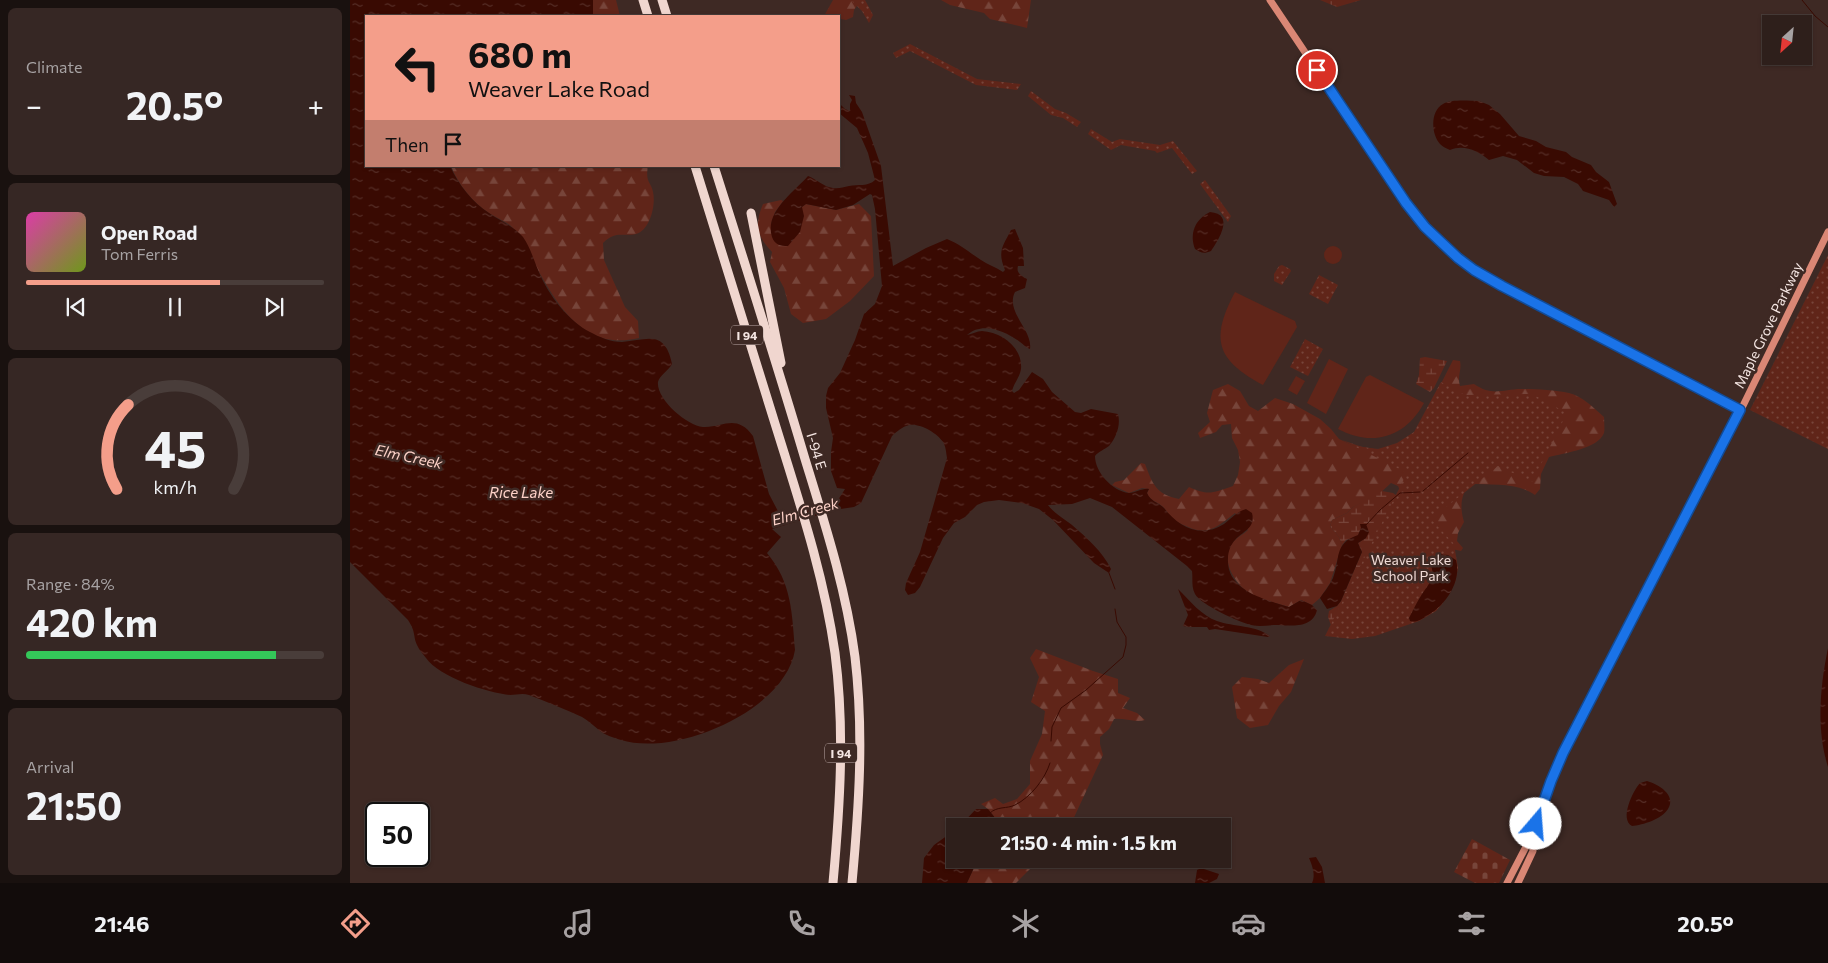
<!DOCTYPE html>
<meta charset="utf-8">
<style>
body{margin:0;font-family:Commissioner,sans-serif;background:#362724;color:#f1f3f6;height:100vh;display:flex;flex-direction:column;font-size:19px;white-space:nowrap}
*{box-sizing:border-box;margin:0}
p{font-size:16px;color:#a7a2a3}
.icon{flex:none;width:28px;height:28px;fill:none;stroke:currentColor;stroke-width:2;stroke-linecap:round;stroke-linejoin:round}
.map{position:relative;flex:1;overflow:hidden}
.side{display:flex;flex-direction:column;gap:8px;padding:8px;background:#19110f;width:350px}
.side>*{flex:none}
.top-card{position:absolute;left:15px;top:15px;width:475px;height:152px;border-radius:0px;box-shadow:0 1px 4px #0004,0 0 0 1px #493d3a;background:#f49e8a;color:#111;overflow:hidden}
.needle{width:32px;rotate:207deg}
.controls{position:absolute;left:1412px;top:15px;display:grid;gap:10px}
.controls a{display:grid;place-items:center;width:50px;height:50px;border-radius:0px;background:#2e1f1b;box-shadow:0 1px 4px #0004,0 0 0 1px #493d3a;font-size:25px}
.speed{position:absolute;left:15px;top:802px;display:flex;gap:10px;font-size:25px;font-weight:700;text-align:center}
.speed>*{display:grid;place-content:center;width:65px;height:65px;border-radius:50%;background:#2e1f1b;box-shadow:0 1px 4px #0004,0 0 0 1px #493d3a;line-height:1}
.speed .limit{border:2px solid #111;border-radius:8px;background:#fff;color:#111}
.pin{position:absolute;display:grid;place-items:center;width:42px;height:42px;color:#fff;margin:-21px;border:2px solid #fff;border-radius:50%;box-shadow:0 1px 5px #0007}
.me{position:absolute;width:55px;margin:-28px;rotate:18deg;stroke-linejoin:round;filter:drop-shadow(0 0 4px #0008)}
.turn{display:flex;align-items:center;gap:18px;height:105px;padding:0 20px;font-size:22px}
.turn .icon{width:65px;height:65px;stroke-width:2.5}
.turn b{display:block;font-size:35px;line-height:42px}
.then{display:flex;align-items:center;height:48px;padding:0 20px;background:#0003;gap:10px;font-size:19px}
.big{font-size:38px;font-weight:700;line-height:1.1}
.side .widget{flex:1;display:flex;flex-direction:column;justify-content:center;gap:8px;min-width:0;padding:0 18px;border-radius:8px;background:#362724}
.side .dial{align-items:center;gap:0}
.dial svg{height:130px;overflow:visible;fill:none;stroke:#493d3a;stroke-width:7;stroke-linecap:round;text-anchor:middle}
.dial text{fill:#f1f3f6;stroke:none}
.song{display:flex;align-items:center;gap:15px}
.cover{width:60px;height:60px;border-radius:8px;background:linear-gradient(135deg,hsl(320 70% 55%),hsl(80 70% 35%))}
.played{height:5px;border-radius:2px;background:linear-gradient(90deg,#f49e8a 65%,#493d3a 65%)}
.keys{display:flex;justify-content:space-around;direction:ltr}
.heat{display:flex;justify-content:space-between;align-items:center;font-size:28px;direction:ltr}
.charge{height:8px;border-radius:4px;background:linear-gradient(90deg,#34c759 84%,#493d3a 0)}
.trip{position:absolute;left:596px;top:818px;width:285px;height:50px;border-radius:0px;background:#2e1f1b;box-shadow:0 1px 4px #0004,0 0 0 1px #493d3a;font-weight:700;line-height:50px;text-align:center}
.dock{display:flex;height:80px;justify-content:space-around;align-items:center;background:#120c0b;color:#a7a2a3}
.dock .icon{width:35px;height:35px}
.dock .on{color:#f49e8a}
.dock b{font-size:22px;color:#f1f3f6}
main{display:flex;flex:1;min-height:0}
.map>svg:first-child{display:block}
.green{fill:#602519}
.forest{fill:url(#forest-firs)}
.wetland{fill:url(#wetland-marsh)}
.cemetery{fill:url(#cemetery-stones)}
.park{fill:url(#park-dots)}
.water{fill:url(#water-ripples)}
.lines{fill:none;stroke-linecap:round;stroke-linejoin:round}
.stream{stroke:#390a02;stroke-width:1}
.secondary{stroke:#da8775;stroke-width:7}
.motorway{stroke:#f0d6cf;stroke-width:9}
.route-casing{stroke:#114b97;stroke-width:12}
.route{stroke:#1a73e8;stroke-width:9}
.labels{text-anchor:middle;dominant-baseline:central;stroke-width:5;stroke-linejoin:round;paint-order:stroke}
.shield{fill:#3e2924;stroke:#beadaa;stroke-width:1}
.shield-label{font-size:12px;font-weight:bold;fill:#f5e6e3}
.street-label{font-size:14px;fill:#f5e6e3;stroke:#3e2924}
.park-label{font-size:14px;fill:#f0dad5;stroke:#3e2924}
.water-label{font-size:15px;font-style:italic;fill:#fdd2c8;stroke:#3e2924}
</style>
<main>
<section class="side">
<div class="widget"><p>Climate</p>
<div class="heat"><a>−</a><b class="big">20.5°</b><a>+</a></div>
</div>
<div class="widget">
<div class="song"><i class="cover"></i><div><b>Open Road</b><p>Tom Ferris</p></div></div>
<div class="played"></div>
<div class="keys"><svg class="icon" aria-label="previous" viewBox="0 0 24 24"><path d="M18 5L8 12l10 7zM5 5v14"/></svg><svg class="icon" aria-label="pause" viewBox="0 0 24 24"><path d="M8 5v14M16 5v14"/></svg><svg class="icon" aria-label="next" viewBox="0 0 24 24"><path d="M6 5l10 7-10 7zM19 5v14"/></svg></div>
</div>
<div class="widget dial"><svg viewBox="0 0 100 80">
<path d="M14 69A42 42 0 1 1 86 69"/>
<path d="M14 69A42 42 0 0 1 21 17" stroke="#f49e8a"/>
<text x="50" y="56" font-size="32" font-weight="700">45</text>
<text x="50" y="72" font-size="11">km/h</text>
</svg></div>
<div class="widget"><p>Range · 84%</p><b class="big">420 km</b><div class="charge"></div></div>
<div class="widget"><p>Arrival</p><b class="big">21:50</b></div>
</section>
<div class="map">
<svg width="1478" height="883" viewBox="0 0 1478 883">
<defs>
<pattern id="forest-firs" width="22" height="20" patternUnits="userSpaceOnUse" patternTransform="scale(1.25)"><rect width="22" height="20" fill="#602519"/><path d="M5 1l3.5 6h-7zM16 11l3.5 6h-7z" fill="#77453a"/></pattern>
<pattern id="wetland-marsh" width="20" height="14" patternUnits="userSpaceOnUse" patternTransform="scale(1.25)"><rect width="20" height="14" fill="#602519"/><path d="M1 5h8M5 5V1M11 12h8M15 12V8" fill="none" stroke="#77453a"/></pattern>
<pattern id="cemetery-stones" width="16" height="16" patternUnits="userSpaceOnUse" patternTransform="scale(1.25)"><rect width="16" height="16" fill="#602519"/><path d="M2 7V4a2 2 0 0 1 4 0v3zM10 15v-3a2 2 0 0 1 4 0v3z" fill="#77453a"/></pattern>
<pattern id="park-dots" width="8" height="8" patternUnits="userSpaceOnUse" patternTransform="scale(1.25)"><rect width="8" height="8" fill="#602519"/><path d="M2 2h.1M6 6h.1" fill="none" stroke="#77453a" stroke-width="1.8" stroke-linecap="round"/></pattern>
<pattern id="water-ripples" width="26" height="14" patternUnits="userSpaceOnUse" patternTransform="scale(1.25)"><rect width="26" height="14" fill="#390a02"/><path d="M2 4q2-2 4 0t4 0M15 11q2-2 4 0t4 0" fill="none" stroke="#562e27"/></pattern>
</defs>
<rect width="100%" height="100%" fill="#3e2924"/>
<g class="green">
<circle cx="983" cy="255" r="9"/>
<path d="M885,292L945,321L947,327L913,385C866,360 860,339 885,292Z"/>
<polygon points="979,359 998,369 976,414 957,403"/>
<path d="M1020,375L1074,403C1055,438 1022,447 988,429L1016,377Z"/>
<polygon points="946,376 955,381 947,395 938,390"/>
</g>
<g class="forest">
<polygon points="243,0 266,0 270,16 243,16"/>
<polygon points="483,0 511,0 504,10 503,17 496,20 491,19 489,28 489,16 474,16"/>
<polygon points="591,0 681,0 677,28 640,19 634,13 600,5"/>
<path d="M101,166H298C295,183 301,181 303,192C306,205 300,230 286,234C272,237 266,230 253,243L254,260L275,307L288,321L289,338C226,353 202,293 176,249C172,243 168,232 162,227C156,221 146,218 139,213C123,203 108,184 101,166Z"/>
<path d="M431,200L433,201L425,212L421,224L452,212V207L456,204L486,210L509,204L521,216L524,276L500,301L476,319L453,323L441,314L434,288L420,262L422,252C407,236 404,225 413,204Z"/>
<path d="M1103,360L1110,361C1112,370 1107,376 1110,386L1124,384C1143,397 1152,389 1172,389C1185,389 1206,390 1219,393C1232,396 1244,408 1254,417C1254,422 1255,428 1254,433C1248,449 1214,453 1199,457L1191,474L1190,489L1185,495C1166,482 1143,485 1120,484C1110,495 1110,508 1114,522L1108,533L1107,541L1113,548L1111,551L1102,549L1056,504L1048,486L1041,483L1028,495L1003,507L997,513L982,520L980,526L989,537L992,545L980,583L970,598L962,605L951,600L939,607C927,603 913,601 902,595C885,585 867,557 885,540C889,536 894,534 898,530L885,513C868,526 858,537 836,526C831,524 826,522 822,518C818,515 816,509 812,506C806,501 800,501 797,493L799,489L792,488L779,493L762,485L765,482L774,480L791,463L795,464C803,485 806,494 829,499L839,487C859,496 862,493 883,486L888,475L890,462L888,450L882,438L881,424L872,425L866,432L850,438L848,433L860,422L857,413L863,390L878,384L890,391L899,406L908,411L925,398L943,404L970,419L981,429L989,439L1002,445L1030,450L1055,441L1066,433Z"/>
<path d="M686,649L743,671L768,679V693L780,698L773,708L787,713L795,720C786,723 774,718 764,719L759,729L750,737V744L753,755L720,826H649L650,824L638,809L631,804L645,798L653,804L667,799L680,784V761L692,734L695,711L681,702L689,677L680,658Z"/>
<polygon points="954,659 941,692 929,706 918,725 900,728 887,718 882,687 892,677 908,679 919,683 939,665"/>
<polygon points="628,859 686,859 682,867 666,883 617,883"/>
</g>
<g class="wetland">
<polygon points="970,0 1011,0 987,7"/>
<polygon points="1075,357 1097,361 1084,388 1080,392 1066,384 1069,375 1070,358"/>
<polygon points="1032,491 1043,493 1050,498 984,634 978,617 979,611 987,606 991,601 1012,552 1008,543 1016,538 1011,528 1008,536 996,540 992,545 989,537 980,526 982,520 997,513 1003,507"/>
</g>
<polygon class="cemetery" points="1122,839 1160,860 1149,883 1125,883 1104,872"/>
<g class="park">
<polygon points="501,0 515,0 523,15 519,23 512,11"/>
<polygon points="560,44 627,79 671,84 667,90 626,85 560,51 546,58 543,53"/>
<polygon points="681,91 705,109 716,113 731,122 727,127 713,118 701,115 678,96"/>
<polygon points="741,129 762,142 770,139 810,145 823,141 847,171 842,174 822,148 807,153 805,151 771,145 761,150 738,134"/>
<polygon points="855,180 881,216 878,222 850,184"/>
<polygon points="1478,255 1478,449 1400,410"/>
<polygon points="932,265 940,269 941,271 932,285 924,281 924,274 929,266"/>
<polygon points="969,275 988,285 978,304 959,294"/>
<polygon points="955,339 973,349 958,376 940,367"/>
<polygon points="1091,382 1115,395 1182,394 1217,413 1182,482 1148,466 1081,519 1104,544 1108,568 1105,582 1092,604 1086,611 1069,621 1025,636 1002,639 975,636 1057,473 992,440 1012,447 1028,449 1047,443 1064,432"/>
</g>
<g class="water">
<path d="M0,0H243V16H16V166H100C108,184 123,203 139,213C150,221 164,226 173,237C182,250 185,265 192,279C202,299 220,322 240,332C249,337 261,342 272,342C297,340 315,329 322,364C319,370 309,376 308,382C306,399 337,426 353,427C373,428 386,413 403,436L419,494L430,515L436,516L481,505L488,500L495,489L487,488L481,471V452L483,438L476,408V396L478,388L490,373L505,340L514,314L525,304L532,286L525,209L522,195L520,194L503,205L486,210L456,204L452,207L454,216L450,232L438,246C430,246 425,245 422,237C414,212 444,192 458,176C466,179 474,187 483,188C489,189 493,187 499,186C508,184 518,187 525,180L518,153L507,128L489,113V103L495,109L500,111V104L502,100L499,95L505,96L506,103L512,112L531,166L543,266L576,248L597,239C610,244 620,253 631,260C638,265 646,267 653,272L655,270C647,251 653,246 661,230L665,229L673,248L674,266H668C666,273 671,275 677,279L675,288L665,292C655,312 683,330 680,349C675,347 674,345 670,342C656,331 632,321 617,335C622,334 627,331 632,331C652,332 673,348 671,369C670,377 664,383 662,391L664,393L669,390L682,372L693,379L702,392L725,412L731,413L741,409L768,414C771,425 766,438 759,446C754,450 749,451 745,456C745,472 762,491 779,493C786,493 792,488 799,489L797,493C801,502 808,502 814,508C829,527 850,539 874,524C882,518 886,512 896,509L902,513C906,528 893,531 885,540C881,544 878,552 878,558C876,591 915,599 939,607L951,600L962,605L967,610C963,628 942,626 928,625C919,625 910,627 901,625C889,622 851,605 845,594C841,587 843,578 842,571L837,566L762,507L740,498L722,504L698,505C705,514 713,518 722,525C736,537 753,552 761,569L759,573L744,563L703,520L689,509L672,503L649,500L634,502L627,505L615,517L604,523L593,538L570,587L565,593L558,595L555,590L556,583L570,552L597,458C596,452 596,447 593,442C587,433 570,423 559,425C552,427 547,431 542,436L511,503L504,507L484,510L422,529L431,537L417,553C442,583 442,613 445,650C435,711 325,757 271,740C264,738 255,735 250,731C244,726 239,721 232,717C215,709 197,702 179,695C172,693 167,695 160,695C138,693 89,677 76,658C73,654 69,650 67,645C63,636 66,632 58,620L0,562Z"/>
<path d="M1129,101L1139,105L1150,114L1169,136L1186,141L1196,147L1216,152L1222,157L1241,165L1246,172L1259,182L1267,204L1264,207L1259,200L1233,191L1228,184L1214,177L1194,176L1184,173L1167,160L1153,156L1139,160C1128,151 1114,144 1100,150C1096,148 1093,147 1090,144C1081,134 1080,111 1093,104C1101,99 1119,101 1129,101Z"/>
<path d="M860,212C885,214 869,239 861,251C854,254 851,253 845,249C839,234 845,219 860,212Z"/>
<path d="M1010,524H1016L1019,532L1016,538L1008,543L1012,552L991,601L987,606L977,609L970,598C974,592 980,585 983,578C991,558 983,544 1008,535L1011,528Z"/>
<path d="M1090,554L1098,555L1106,560C1112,581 1096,605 1078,615C1072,619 1067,623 1060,621L1059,618C1063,610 1067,602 1072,594C1075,589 1079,585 1081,580C1087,567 1073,565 1090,554Z"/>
<path d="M828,589C840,601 852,616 867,621C884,627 905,625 920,636L918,637L865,629L859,630L857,627H839L833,626L838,615Z"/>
<path d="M1478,648V767C1466,730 1470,686 1478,648Z"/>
<path d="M1297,781C1308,784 1327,795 1318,809C1312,819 1293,825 1282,826C1269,819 1283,791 1290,783Z"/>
<polygon points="626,809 638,809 650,824 649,826 610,826"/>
<polygon points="605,830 605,859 628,859 617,883 572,883 574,858 584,845"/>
<path d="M966,857L972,867L975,883H962C966,875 962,865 959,858Z"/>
<polygon points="851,868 869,874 867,879 859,883 845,883 847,870"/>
</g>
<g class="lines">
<g class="stream">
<polyline points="1452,0 1465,16 1478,27"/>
<polyline points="1073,491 1118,453"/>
<polyline points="1016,525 1030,510 1050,493 1070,492"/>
<polyline points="759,573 765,589"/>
<polyline points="701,741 702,727 711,708 736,690 773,657 776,645 776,637 767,622 765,609"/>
<path d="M640,813C647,806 657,809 665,805C681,797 695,779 700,763"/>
</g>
<g class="secondary">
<path d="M920,0L1056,203C1078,232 1102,257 1133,276L1390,410"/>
<polyline points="1157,883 1183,833 1201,781 1213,753 1388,416 1478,232"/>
<polyline points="1168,883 1183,851 1183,836"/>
</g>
<g class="motorway">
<polyline points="293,0 298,16"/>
<polyline points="312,0 317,16"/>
<path d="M345,166C372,254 399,342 427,430C450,504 474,576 485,653C495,730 490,806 483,883"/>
<path d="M364,166C395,264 426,361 455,459C475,524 496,589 505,657C514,733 509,807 502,883"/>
<polyline points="401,213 431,363"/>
</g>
</g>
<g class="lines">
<defs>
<polyline id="route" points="967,70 1056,203 1075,227 1108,258 1124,270 1152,286 1390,410 1213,753 1201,781 1186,824"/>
</defs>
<use href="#route" class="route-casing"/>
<use href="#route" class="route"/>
</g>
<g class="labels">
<g class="shield">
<rect x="381" y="325.5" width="32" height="19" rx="4"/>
<rect x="475" y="743.5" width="32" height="19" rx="4"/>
</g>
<g class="shield-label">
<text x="397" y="335">I 94</text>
<text x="491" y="753">I 94</text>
</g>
<g class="street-label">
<text transform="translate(1418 325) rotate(-64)">Maple Grove Parkway</text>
<text transform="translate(467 451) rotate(73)">I-94 E</text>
</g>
<g class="park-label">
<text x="1061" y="559">Weaver Lake<tspan x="1061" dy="16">School Park</tspan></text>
</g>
<g class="water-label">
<text transform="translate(59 456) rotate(12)">Elm Creek</text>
<text x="171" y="492">Rice Lake</text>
<text transform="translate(455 511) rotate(-15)">Elm Creek</text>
</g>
</g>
</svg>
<div class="controls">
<a><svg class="needle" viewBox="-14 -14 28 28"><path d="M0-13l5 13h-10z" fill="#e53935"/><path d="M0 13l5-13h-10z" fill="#a7a2a3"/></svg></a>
</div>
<div class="speed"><div class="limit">50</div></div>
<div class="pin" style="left:967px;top:70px;background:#d93025"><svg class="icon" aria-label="arrive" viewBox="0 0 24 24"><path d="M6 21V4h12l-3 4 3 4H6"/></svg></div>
<svg class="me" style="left:1186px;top:824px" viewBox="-20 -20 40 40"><circle r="19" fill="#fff"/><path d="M0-13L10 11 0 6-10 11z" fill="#1a73e8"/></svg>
<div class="trip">21:50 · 4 min · 1.5 km</div>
<div class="top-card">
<div class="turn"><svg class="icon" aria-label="left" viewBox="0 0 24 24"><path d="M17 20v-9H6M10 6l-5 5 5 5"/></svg><div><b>680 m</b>Weaver Lake Road</div></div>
<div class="then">Then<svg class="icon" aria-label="arrive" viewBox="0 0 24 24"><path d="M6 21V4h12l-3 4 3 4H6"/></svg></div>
</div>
</div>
</main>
<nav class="dock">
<b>21:46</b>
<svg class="icon on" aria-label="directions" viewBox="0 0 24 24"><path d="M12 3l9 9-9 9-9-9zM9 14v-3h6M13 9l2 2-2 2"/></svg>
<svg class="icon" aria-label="music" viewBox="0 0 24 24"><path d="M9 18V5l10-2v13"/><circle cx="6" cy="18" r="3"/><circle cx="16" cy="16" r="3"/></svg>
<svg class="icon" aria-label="phone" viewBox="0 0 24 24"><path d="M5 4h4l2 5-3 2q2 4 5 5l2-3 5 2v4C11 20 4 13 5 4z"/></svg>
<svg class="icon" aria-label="climate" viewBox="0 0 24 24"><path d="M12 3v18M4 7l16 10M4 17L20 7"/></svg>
<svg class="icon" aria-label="car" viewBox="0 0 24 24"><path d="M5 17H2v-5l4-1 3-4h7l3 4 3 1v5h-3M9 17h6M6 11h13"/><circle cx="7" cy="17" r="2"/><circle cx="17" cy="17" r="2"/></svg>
<svg class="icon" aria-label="filters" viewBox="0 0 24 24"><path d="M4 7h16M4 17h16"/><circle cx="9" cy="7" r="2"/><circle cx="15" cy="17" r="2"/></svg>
<b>20.5°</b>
</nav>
